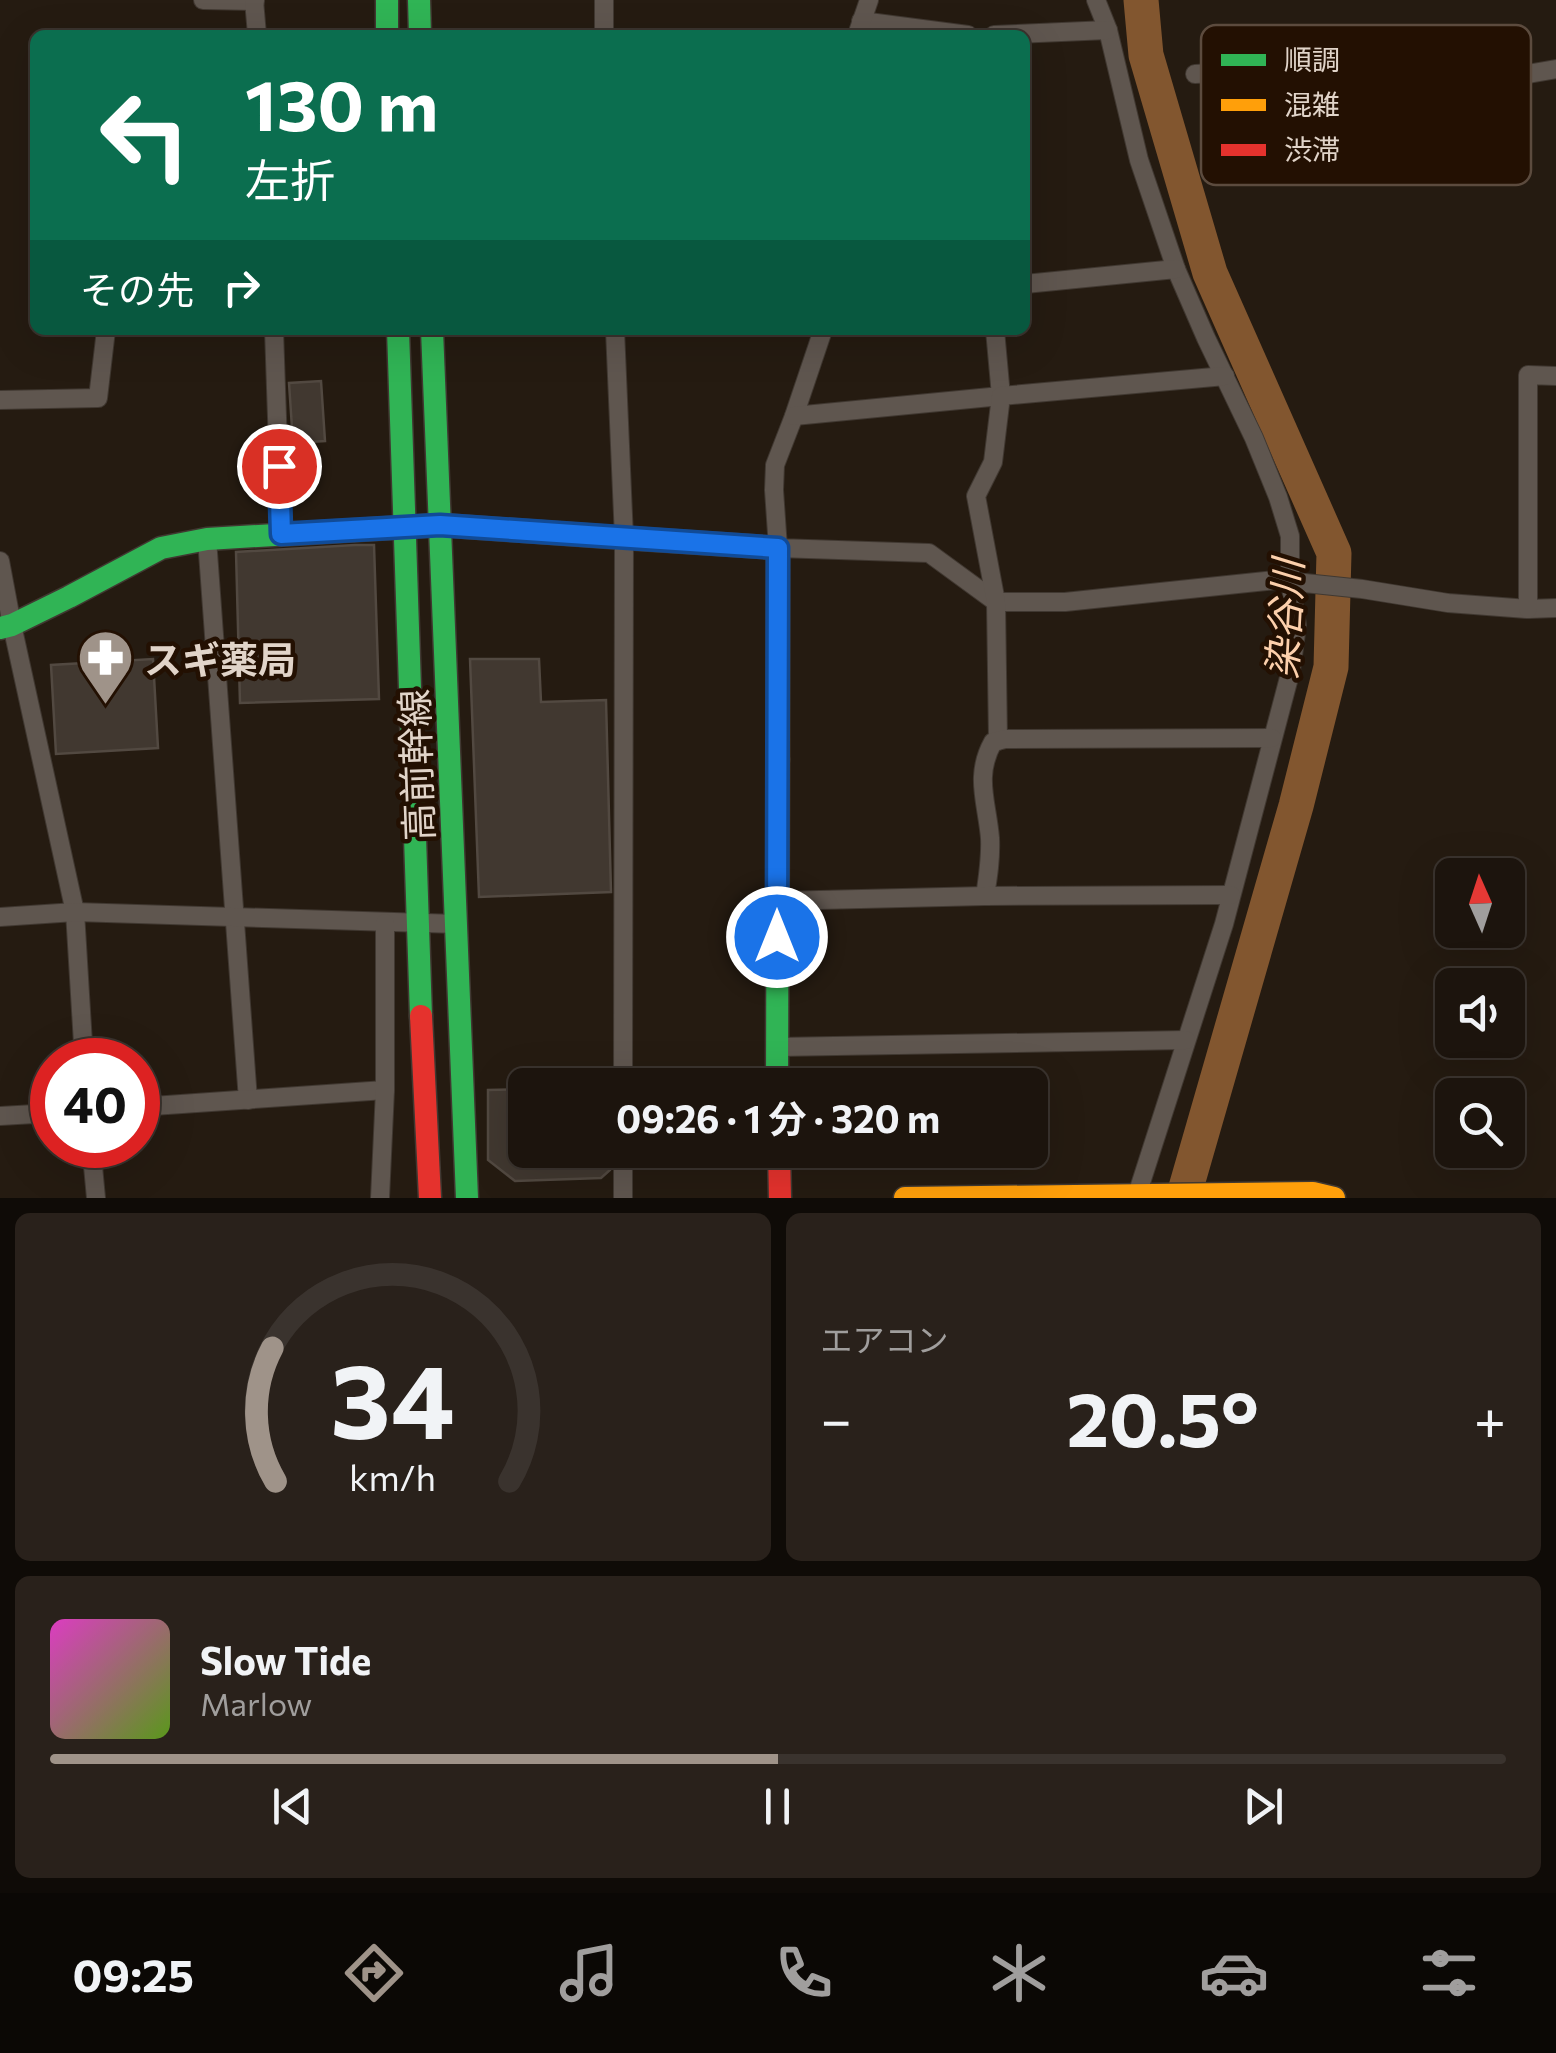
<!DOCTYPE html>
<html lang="ja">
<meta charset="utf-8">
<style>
body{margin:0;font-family:Commissioner,"Noto Sans JP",sans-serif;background:#29211b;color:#f1f3f6;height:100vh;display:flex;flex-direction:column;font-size:38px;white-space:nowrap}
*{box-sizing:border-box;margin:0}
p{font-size:32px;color:#a09e9d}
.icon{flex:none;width:55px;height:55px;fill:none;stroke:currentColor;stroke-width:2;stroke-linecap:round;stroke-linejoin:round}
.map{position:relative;height:1198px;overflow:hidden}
.sheet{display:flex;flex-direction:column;gap:15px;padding:15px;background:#0f0b07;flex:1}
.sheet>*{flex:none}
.banner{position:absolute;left:30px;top:30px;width:1000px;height:305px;border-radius:15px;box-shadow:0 10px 40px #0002,0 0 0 2px #3a332e;background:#0b6e4f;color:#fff;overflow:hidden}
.needle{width:65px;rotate:357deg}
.buttons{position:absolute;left:1435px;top:858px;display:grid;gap:20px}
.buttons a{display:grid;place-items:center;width:90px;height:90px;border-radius:15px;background:#1c140d;box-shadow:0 10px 40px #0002,0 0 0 2px #3a332e;font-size:50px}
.speed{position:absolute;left:30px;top:1038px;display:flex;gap:20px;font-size:50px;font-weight:700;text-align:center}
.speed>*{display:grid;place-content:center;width:130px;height:130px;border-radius:50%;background:#1c140d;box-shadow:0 10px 40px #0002,0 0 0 2px #3a332e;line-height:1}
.speed .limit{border:15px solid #d22;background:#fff;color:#111}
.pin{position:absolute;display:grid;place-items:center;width:85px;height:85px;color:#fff;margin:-42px;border:5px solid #fff;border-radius:50%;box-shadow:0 2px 10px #0007}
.me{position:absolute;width:110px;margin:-55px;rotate:0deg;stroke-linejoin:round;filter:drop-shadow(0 0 8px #0008)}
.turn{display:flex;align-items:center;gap:35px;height:210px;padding:0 50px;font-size:45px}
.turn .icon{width:130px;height:130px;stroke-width:2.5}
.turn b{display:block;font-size:70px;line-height:85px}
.then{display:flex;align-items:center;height:95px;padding:0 50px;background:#0003;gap:20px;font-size:38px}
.big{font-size:75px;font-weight:700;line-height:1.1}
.sheet .card{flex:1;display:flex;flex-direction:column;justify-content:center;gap:15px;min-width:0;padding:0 35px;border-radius:15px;background:#29211b}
.sheet .dial{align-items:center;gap:0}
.dial svg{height:260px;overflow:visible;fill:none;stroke:#3a332e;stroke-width:7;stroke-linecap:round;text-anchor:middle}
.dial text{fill:#f1f3f6;stroke:none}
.song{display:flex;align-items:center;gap:30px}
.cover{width:120px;height:120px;border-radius:15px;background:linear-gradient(135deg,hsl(310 70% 55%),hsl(90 70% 35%))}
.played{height:10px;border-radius:5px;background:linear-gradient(90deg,#9f9389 50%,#3a332e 50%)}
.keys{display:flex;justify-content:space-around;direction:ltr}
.heat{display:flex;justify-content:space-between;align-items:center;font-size:55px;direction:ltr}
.sheet .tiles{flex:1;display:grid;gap:15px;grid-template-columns:1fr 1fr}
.card:last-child{grid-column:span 2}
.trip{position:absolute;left:508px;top:1068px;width:540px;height:100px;border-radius:15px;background:#1c140d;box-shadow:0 10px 40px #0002,0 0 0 2px #3a332e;font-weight:700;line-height:100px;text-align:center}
.dock{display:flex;height:160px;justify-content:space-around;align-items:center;background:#0b0805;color:#a09e9d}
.dock .icon{width:70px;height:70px}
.dock .active{color:#9f9389}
.dock b{font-size:45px;color:#f1f3f6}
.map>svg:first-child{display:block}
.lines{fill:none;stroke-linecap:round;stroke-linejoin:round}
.river{stroke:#82562f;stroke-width:35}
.building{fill:#413830;stroke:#524941;stroke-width:2.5}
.street-casing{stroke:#403831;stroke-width:20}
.fast-casing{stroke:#403831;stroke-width:25}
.slow-casing{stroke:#403831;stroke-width:25}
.jam-casing{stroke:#403831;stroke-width:25}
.street{stroke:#5f564f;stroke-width:18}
.fast{stroke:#30b455;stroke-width:22}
.slow{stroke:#ff9f0a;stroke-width:22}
.jam{stroke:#e5322d;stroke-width:22}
.route-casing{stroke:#114b97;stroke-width:25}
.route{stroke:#1a73e8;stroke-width:18}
.labels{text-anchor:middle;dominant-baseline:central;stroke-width:9;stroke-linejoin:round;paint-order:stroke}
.poi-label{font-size:38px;font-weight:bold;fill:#e1d4c9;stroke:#231002;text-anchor:start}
.street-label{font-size:38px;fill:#e1d4c9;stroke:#231002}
.water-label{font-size:40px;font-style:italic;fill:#fccfab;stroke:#231002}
.key{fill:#231002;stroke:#5c4b3e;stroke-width:2.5}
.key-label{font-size:28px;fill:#e1d4c9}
</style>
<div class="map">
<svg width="1556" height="1198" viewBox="0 0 1556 1198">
<rect width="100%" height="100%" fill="#251b11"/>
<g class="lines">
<polyline class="river" points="1141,0 1146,55 1210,273 1334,553 1331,667 1296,806 1183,1198"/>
</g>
<g class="building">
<polygon points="321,381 325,441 293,443 289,383"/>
<polygon points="355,545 374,545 379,699 240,703 236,552"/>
<polygon points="153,659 158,748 56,754 51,665"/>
<polygon points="470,659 539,659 541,702 606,700 611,892 479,897"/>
<polygon points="525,1089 525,1150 610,1150 610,1170 601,1178 515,1181 488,1160 488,1090"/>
</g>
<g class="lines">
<defs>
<g id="street">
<polyline points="203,0 255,1"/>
<polyline points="254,0 257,35"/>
<polyline points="604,0 604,35"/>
<polyline points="1096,0 1108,30 1139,160 1176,269 1206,338 1254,438 1278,497 1290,536 1290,581 1297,625 1291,670 1224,924 1136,1198"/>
<polyline points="861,21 968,35"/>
<polyline points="857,35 869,0"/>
<polyline points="994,35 1108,30"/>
<polyline points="1195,74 1289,69 1296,130 1305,144"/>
<polyline points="1284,159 1315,136 1423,124 1424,92 1556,69"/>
<polyline points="1025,284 1176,269"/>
<polyline points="274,330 281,534"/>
<polyline points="615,330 624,538 623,1085"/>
<polyline points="823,330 794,416 775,465 774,490 778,548 929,553 996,602 1065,602 1276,580 1362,589 1448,603 1528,609 1556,608"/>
<polyline points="0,400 98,398 106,330"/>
<polyline points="794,416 1001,396 995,330"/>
<polyline points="207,539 248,1100"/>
<polyline points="0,561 12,625 75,912 84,1060"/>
<polyline points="1528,609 1528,375 1556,376"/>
<polyline points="998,741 996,602 976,496 993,462 1001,396 1225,376"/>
<path d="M985,896C988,877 991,858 990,838C987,802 974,776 993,742L1005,739L1272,738"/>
<polyline points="778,901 985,896 1231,895"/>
<polyline points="0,917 75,912 457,924"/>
<polyline points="777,1047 1186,1040"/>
<polyline points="138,1107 385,1090"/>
<polyline points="0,1116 52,1113"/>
<polyline points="91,1145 96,1198"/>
<polyline points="380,1198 385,1090 385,923"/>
<polyline points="623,1198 623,1150"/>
</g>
<g id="fast">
<polyline points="387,0 387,35"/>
<polyline points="419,0 420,35"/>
<polyline points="398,330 421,1016"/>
<polyline points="432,330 467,1198"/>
<polyline points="0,628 12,625 69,597 161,548 207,539 440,525 625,538"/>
<polyline points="777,1085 778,760"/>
</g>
<g id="slow">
<polyline points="625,538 778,548 778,760"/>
<polyline points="905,1198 1313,1193 1334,1198"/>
</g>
<g id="jam">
<polyline points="421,1016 430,1198"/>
<polyline points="779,1150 780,1198"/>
</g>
</defs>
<use href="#street" class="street-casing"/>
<use href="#fast" class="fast-casing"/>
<use href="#slow" class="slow-casing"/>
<use href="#jam" class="jam-casing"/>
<use href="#street" class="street"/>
<use href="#fast" class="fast"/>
<use href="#slow" class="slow"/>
<use href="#jam" class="jam"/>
</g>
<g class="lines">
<defs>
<polyline id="route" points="279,466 281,534 440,525 778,548 777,937"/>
</defs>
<use href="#route" class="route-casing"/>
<use href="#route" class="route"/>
</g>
<defs>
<symbol id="pharmacy-pin" viewBox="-11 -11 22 30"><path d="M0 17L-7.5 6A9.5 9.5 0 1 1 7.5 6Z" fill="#9f9389" stroke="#231002"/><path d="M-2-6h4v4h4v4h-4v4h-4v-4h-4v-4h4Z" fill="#fff"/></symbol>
</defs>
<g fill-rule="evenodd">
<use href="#pharmacy-pin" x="74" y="626" width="63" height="86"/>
</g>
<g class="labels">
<g class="poi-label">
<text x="144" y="658">スギ薬局</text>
</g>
<g class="street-label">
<text transform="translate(415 765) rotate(-92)">高前幹線</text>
</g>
<g class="water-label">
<text transform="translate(1283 619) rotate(-87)">染谷川</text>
</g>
</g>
<rect x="1201" y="25" width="330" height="160" rx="15" class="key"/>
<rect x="1221" y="54" width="45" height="12" fill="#30b455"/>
<rect x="1221" y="99" width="45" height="12" fill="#ff9f0a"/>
<rect x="1221" y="144" width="45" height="12" fill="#e5322d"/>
<g class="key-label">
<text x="1284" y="70">順調</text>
<text x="1284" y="115">混雑</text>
<text x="1284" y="160">渋滞</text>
</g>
</svg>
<div class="buttons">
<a><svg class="needle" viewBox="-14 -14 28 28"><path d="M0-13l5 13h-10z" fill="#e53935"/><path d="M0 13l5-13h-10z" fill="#a09e9d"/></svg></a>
<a><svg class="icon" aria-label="sound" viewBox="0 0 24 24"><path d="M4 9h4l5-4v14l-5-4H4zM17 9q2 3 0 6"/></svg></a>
<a><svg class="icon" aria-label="search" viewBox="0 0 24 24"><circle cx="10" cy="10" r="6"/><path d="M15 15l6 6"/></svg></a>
</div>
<div class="speed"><div class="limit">40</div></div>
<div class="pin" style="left:279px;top:466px;background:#d93025"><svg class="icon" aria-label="arrive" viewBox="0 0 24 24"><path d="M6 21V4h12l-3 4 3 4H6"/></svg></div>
<svg class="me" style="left:777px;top:937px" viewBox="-20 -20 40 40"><circle r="17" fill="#1a73e8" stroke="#fff" stroke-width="3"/><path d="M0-11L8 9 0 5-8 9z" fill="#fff"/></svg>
<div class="trip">09:26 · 1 分 · 320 m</div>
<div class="banner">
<div class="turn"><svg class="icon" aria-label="left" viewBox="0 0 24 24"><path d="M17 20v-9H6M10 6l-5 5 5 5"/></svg><div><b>130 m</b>左折</div></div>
<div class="then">その先<svg class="icon" aria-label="right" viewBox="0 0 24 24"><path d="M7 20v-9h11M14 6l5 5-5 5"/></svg></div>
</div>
</div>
<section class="sheet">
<div class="tiles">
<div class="card dial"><svg viewBox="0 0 100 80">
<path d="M14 69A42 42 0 1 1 86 69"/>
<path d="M14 69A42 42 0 0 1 13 28" stroke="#9f9389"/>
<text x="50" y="56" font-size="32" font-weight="700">34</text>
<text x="50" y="72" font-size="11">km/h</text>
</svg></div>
<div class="card"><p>エアコン</p>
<div class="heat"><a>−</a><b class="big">20.5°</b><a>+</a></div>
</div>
<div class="card">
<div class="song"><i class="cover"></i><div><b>Slow Tide</b><p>Marlow</p></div></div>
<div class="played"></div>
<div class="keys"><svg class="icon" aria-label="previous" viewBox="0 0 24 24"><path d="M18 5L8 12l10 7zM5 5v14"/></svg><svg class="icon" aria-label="pause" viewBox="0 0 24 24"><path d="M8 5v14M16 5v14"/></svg><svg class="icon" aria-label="next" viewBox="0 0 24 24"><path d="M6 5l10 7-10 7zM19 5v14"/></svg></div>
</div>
</div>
</section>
<nav class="dock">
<b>09:25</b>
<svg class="icon active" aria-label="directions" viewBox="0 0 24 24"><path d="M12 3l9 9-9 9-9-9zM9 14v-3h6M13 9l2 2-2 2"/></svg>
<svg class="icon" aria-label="music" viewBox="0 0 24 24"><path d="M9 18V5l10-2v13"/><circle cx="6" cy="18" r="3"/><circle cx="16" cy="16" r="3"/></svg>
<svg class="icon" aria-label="phone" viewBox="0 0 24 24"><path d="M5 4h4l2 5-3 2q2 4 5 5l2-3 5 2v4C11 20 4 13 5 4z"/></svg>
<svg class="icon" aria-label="climate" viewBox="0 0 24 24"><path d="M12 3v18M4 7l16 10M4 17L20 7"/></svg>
<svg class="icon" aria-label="car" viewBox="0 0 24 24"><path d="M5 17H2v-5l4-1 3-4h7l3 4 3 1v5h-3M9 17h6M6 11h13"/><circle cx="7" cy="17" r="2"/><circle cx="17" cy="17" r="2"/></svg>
<svg class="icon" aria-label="filters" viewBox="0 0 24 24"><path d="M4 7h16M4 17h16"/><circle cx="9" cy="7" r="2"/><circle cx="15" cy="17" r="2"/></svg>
</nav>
